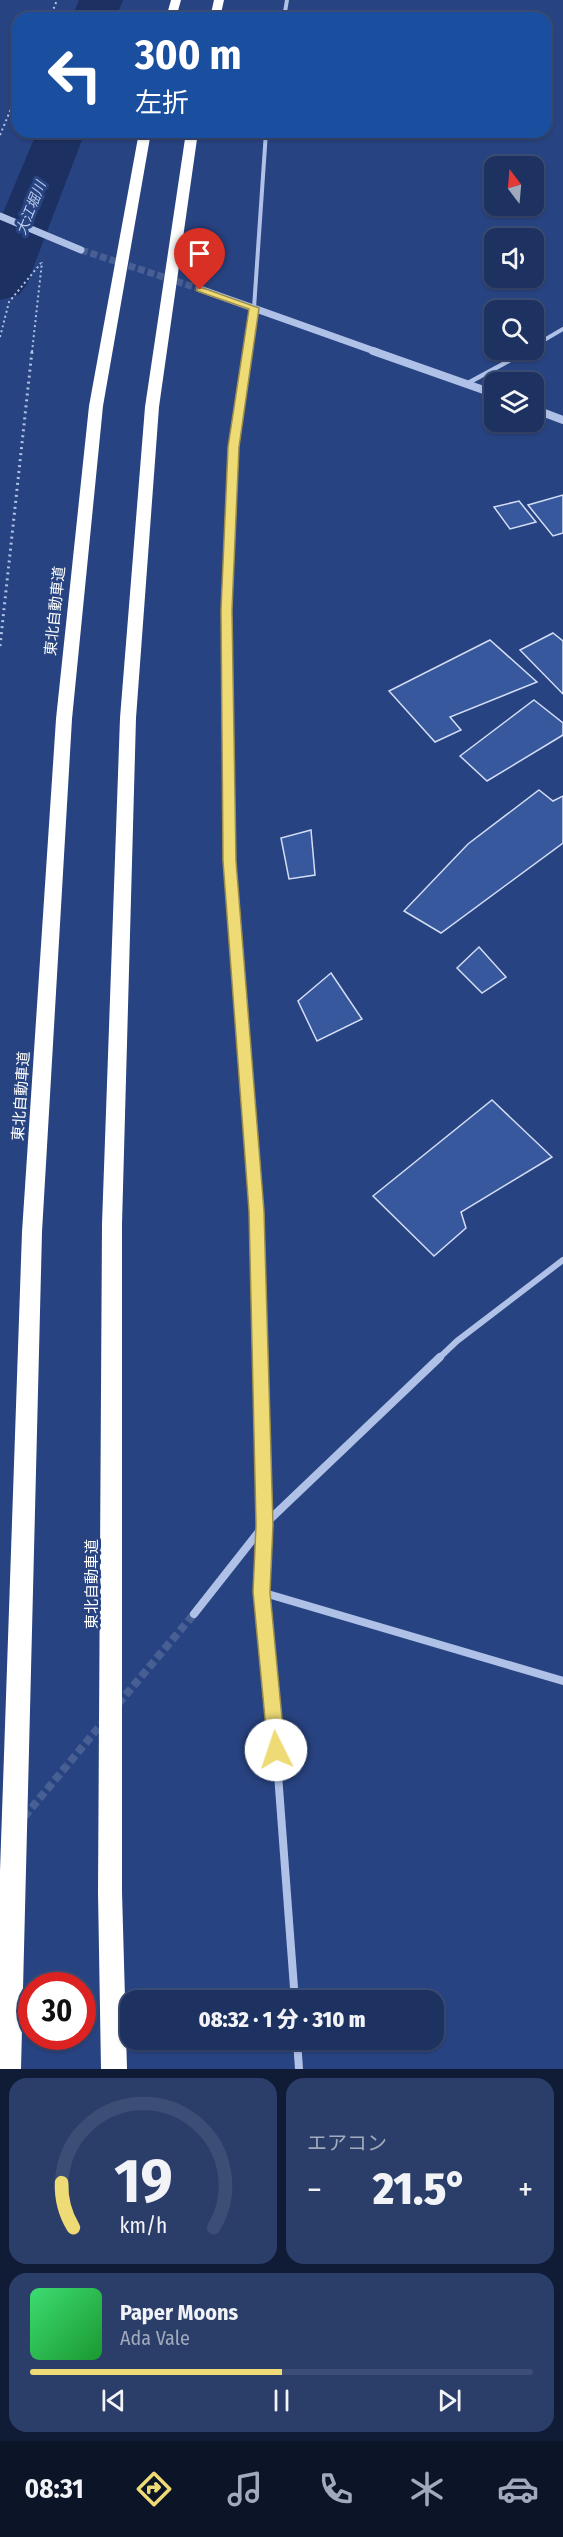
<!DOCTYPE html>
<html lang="ja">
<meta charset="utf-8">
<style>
body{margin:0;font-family:"Fira Sans Condensed","Noto Sans JP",sans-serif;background:#2b3e6a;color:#f1f3f6;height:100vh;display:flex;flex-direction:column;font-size:22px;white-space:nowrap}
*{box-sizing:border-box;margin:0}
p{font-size:20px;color:#a1aabd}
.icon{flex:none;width:33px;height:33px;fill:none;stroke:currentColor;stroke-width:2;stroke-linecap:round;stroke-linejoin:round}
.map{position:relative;height:2069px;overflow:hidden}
.side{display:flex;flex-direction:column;gap:9px;padding:9px;background:#101c35;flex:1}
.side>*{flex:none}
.guide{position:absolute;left:12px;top:12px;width:540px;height:126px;border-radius:18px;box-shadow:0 2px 4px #0004,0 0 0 2px #3c4d76;background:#1a4fa0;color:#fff;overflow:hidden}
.needle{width:39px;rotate:344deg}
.tools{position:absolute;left:484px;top:156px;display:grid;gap:12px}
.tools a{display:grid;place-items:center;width:60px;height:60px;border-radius:12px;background:#1e3261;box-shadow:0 2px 4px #0004,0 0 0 2px #3c4d76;font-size:30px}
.speed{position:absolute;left:18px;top:1972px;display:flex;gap:12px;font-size:30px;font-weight:700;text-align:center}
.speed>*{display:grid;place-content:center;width:78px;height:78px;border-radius:50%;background:#1e3261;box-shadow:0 2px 4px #0004,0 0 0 2px #3c4d76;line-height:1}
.speed .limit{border:9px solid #d22;background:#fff;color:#111}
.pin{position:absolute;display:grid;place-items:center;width:51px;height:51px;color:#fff;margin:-62px -26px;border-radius:50% 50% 50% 0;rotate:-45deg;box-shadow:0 0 6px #0007}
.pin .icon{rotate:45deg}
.me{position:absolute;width:66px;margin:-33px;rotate:356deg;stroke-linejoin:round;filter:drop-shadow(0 0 4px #0008)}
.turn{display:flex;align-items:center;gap:21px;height:126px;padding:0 24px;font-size:27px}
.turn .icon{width:78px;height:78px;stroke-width:2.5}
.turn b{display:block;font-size:42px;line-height:51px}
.big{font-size:45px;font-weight:800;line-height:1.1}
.side .tile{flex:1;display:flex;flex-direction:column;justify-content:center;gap:9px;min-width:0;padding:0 21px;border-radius:18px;background:#2b3e6a}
.side .dial{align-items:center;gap:0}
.dial svg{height:156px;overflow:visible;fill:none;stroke:#3c4d76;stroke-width:7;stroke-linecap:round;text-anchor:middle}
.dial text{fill:#f1f3f6;stroke:none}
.song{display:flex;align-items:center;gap:18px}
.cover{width:72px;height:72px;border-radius:9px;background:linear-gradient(135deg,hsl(140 70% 55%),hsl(130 70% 35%))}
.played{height:6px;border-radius:3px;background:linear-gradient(90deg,#eedb76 50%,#3c4d76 50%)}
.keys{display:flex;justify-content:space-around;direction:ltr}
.heat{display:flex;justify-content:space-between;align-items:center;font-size:33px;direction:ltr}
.side .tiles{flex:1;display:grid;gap:9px;grid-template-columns:1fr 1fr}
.tile:last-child{grid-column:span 2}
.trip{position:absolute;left:120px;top:1990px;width:324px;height:60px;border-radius:18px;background:#1e3261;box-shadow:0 2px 4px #0004,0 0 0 2px #3c4d76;font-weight:800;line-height:60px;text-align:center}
.menu{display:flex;height:96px;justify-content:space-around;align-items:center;background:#0c1427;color:#a1aabd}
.menu .icon{width:42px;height:42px}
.menu .selected{color:#eedb76}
.menu b{font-size:27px;color:#f1f3f6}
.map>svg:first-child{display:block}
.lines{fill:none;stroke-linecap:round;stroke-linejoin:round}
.river{fill:#1c3061;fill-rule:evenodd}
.building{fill:#38589d;stroke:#d2ddf5;stroke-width:1.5}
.minor-tunnel{stroke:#485f94;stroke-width:8;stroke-dasharray:8 4;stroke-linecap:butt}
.tertiary-tunnel{stroke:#485f94;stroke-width:7;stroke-dasharray:7 3;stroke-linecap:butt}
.path-far1{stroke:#afc1e6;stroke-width:2;stroke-dasharray:2 3;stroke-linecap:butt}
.path{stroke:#afc1e6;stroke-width:3;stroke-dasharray:2 4;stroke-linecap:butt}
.minor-far3{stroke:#afc1e6;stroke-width:4}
.minor-far2{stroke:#afc1e6;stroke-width:4.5}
.minor-far1{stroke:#afc1e6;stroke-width:6}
.minor{stroke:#afc1e6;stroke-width:8}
.tertiary-far1{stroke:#afc1e6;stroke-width:7}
.tertiary{stroke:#afc1e6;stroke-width:8}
.motorway{fill:#fff;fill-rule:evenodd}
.route{fill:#eedb76;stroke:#9b8e4d;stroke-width:1.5}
.labels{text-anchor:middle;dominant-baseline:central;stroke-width:6;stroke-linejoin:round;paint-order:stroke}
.far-water-label{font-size:14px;font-style:italic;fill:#bbcbed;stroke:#284381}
.street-label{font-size:15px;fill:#fff;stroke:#284381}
</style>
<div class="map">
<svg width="563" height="2069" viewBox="0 0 563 2069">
<rect width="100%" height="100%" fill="#284381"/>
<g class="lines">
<g class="river">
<polygon points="79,0 123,0 116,18 72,18"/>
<polygon points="37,132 85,132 27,284 19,295 0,300 0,220"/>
</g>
</g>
<g class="building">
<polygon points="563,495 563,533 553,536 528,505"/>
<polygon points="519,501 536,522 510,529 494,507"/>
<polygon points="553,633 563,641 563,694 520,650"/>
<polygon points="490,640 537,682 450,717 461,730 435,742 389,691"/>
<polygon points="534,700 563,723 563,735 487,781 460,756"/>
<polygon points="539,790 553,801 563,796 563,843 441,933 404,911 468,844"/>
<polygon points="311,830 315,875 289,879 281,838"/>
<polygon points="479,947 506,977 482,993 457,968"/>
<polygon points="331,973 362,1019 317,1041 298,1001"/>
<polygon points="492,1100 552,1157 461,1212 466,1228 434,1256 373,1196"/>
</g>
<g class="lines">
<g class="minor-tunnel">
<polyline points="118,1704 194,1614"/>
<polyline points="24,1817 104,1721"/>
</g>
<polyline class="tertiary-tunnel" points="81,250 200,289"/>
<g class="path-far1">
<polyline points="50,18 57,0"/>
<polyline points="0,135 18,92"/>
<polyline points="0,337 9,302 41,263"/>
<polyline points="32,352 42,262"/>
</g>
<polyline class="path" points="0,646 32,351"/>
<g class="minor-far3">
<polyline points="284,18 287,0"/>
<polyline points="534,346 563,329"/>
<polyline points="247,352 254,308 266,132"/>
<polyline points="524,352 528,350"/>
</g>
<g class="minor-far2">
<polyline points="468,383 527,351"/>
<polyline points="228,797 227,610 233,447 248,351"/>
</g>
<g class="minor-far1">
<polyline points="228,795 229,861 257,1211 260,1359"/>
<polyline points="438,1359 457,1341 563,1260"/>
</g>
<g class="minor">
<polyline points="260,1357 264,1525 261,1592 271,1681 295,2001"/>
<polyline points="261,1592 563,1681"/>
<polyline points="194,1614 264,1525 440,1357"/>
<polyline points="297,2040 299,2069"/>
</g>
<g class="tertiary-far1">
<polyline points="0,216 81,250"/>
<polyline points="200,289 377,352"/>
</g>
<g class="tertiary">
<polyline points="373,351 495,394"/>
<polyline points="534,409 563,420"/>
</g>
<g class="motorway">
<polygon points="171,0 181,0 176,18 166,18"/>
<polygon points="214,0 224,0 220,18 210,18"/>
<polygon points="139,132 151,132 103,406 72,719 42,1232 21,2069 0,2069 0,1871 22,1232 56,719 89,406"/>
<polygon points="186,132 198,132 159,407 136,718 122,1224 122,1892 127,2069 101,2069 98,1892 102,1224 120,718 145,407"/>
</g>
</g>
<polygon class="route" points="197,288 203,288 259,308 239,447 232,610 236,861 264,1211 273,1525 270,1592 285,1750 283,1756 276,1759 270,1756 268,1750 253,1592 256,1525 249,1211 223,861 221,610 228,447 249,309 197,291"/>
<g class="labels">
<g class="far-water-label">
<text transform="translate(31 208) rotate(-68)">大江堀川</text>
</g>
<g class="street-label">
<text transform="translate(55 611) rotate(-84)">東北自動車道</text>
<text transform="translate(21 1096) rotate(-86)">東北自動車道</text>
<text transform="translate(92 1584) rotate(-90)">東北自動車道</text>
</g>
</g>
</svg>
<div class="tools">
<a><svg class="needle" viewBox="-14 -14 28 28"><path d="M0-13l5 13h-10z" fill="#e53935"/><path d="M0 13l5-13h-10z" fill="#a1aabd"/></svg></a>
<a><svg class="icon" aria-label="sound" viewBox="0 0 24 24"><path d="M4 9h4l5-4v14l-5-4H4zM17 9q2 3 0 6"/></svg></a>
<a><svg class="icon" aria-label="search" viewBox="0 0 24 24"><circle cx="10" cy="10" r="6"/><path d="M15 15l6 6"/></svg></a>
<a><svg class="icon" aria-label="layers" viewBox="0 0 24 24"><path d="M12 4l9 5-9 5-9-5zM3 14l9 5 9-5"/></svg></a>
</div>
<div class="speed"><div class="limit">30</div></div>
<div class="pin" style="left:200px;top:290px;background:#d93025"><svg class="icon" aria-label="arrive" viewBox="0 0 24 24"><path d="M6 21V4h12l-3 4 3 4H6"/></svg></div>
<svg class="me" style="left:276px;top:1750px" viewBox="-20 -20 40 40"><circle r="19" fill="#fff"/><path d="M0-13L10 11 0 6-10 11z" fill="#eedb76"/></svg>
<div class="trip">08:32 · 1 分 · 310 m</div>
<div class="guide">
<div class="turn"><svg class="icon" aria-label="left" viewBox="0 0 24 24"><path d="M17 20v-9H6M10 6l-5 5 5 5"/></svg><div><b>300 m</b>左折</div></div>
</div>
</div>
<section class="side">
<div class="tiles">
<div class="tile dial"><svg viewBox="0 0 100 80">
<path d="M14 69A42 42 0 1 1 86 69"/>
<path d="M14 69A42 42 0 0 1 8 46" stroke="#eedb76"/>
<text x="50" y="56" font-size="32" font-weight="700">19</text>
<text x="50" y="72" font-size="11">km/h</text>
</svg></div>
<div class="tile"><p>エアコン</p>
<div class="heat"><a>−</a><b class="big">21.5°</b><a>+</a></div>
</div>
<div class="tile">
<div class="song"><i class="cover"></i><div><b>Paper Moons</b><p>Ada Vale</p></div></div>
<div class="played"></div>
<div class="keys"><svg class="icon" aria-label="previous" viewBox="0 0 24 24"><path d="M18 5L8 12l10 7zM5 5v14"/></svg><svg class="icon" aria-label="pause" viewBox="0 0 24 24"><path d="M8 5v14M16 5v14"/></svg><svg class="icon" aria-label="next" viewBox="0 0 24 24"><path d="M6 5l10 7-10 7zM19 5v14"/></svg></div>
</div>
</div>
</section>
<nav class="menu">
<b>08:31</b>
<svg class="icon selected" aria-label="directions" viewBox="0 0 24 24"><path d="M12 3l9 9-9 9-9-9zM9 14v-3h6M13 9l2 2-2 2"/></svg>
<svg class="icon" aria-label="music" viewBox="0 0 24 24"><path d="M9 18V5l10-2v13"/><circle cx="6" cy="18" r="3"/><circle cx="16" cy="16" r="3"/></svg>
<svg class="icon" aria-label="phone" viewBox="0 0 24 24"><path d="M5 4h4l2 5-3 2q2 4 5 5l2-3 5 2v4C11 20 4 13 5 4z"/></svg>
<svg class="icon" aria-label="climate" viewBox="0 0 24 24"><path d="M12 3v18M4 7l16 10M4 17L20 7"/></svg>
<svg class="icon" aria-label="car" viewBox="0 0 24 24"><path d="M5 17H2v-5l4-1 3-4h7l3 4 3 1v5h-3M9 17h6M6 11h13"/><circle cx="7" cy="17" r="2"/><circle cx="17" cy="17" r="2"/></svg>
</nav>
